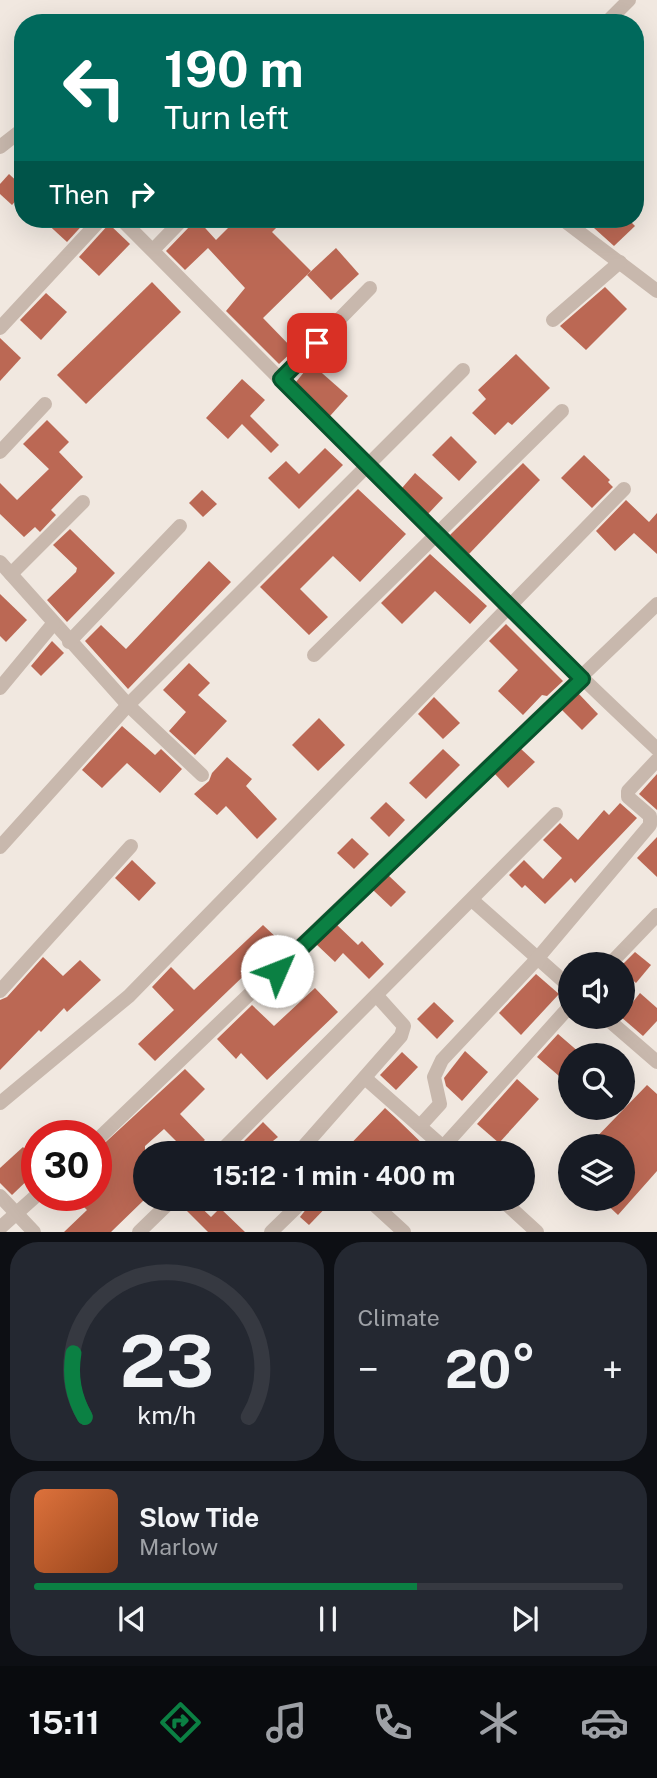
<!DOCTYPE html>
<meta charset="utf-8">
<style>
body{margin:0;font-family:"Public Sans",sans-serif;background:#242831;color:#f1f3f6;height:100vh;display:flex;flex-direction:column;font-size:26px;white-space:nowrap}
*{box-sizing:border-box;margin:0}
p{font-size:23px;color:#9ea1a6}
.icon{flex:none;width:38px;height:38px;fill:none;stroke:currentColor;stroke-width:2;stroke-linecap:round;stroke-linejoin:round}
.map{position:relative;height:1232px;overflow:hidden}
.details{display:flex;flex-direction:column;gap:10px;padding:10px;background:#0d0f14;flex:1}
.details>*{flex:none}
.hud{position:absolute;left:14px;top:14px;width:630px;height:214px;border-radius:28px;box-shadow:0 7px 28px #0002;background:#00695c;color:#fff;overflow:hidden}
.tools{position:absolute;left:558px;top:952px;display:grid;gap:14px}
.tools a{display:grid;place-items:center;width:77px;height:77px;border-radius:50%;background:#171b24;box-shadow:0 7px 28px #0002;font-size:35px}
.speed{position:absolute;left:21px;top:1120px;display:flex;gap:14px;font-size:35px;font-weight:700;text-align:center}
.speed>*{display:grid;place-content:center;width:91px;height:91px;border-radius:50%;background:#171b24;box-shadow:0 7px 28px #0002;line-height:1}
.speed .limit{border:10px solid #d22;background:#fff;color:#111}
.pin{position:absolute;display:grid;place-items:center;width:60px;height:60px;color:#fff;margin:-30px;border-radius:14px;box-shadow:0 4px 10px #0006}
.me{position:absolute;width:77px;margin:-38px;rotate:46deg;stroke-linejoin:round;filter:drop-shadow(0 0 5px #0008)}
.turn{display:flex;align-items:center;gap:24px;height:147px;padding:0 35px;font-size:32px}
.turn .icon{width:91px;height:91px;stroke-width:2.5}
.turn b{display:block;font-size:49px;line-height:60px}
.then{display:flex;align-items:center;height:66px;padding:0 35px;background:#0003;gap:14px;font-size:26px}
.big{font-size:52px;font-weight:700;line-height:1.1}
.details .card{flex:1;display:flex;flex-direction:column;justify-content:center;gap:10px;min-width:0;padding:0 24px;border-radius:28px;background:#242831}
.details .dial{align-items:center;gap:0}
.dial svg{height:182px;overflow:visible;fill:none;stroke:#363941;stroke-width:7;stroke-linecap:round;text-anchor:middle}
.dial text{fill:#f1f3f6;stroke:none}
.song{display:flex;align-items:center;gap:21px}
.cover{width:84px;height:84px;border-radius:10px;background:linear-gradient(135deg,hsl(20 70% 55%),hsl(20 70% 35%))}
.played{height:7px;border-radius:4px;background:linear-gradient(90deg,#0b8043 65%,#363941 65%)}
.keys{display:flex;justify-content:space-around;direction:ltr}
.heat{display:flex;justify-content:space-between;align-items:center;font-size:38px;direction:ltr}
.details .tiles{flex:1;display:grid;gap:10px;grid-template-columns:1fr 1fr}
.card:last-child{grid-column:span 2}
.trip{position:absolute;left:133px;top:1141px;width:402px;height:70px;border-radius:35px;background:#171b24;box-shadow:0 7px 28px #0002;font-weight:700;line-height:70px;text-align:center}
.menu{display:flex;height:112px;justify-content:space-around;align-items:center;background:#090b0e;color:#9ea1a6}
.menu .icon{width:49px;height:49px}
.menu .active{color:#0b8043}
.menu b{font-size:32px;color:#f1f3f6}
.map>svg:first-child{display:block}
.building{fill:#bb6854}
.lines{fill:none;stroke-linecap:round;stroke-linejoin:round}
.minor{stroke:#c8b8ad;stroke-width:14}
.route-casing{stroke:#07532c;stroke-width:18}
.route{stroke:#0b8043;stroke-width:12}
</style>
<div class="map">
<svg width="657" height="1232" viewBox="0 0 657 1232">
<rect width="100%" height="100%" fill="#f1e8e0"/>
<g class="building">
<polygon points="9,174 23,187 23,193 12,205 0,194 0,184"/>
<polygon points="42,219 88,219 67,242"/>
<polygon points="192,219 197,219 216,240 237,219 268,219 277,227 272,232 311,271 263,318 294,350 279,364 226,311 245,288 208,248 185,270 166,251 190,226"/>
<polygon points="604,219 628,219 635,226 614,246 594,228"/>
<polygon points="109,224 130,244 99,276 79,257"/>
<polygon points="336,248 359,274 331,300 307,275"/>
<polygon points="152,282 181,312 86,404 57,375"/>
<polygon points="605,287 627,309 586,350 560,326"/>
<polygon points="46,293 67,312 41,340 20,320"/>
<polygon points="0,338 21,358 0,381"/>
<polygon points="516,354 550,388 512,425 508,422 495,435 472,413 486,399 478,390"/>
<polygon points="309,366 314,366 348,396 330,416 296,382"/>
<polygon points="242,379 265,400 250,416 279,445 271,453 242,424 228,439 206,418"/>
<polygon points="47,420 69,442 59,452 83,477 51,510 56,515 40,532 35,527 24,537 0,514 0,483 17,500 49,469 23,444"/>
<polygon points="451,436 477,462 459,481 432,455"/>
<polygon points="325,448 343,465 299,509 268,478 286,461 299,474"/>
<polygon points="584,455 610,480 608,482 613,487 592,508 561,478"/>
<polygon points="523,463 540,480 469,554 450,535"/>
<polygon points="415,473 443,498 428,514 402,488"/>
<polygon points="358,489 406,534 360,582 333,556 300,589 328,617 309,635 260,587"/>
<polygon points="202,490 217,504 203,517 189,503"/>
<polygon points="626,500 649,522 657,513 657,554 634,533 615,551 596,531"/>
<polygon points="70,529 115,573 67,622 47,600 76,572 77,568 53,545"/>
<polygon points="430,554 487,606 470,624 435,591 402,624 381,603"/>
<polygon points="209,561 231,582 128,689 85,641 101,625 126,649"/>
<polygon points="0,594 27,620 6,642 0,636"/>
<polygon points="506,624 563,681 547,696 542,695 523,715 498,691 518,670 489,641"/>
<polygon points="52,641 64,653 41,676 31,666"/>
<polygon points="189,663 210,683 198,695 227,721 195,755 169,731 186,712 163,690"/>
<polygon points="578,693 598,714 582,730 561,709"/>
<polygon points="434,697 460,723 443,739 418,714"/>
<polygon points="319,718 345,745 318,771 292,745"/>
<polygon points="122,726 155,755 161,749 182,769 160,793 127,763 102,788 82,770"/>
<polygon points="520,748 535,762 508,788 494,773"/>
<polygon points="443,749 460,765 426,799 409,783"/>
<polygon points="227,757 252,779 246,786 277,819 257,839 226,806 217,815 194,794 209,781 212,773"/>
<polygon points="657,774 657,810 639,794"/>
<polygon points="386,802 405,820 389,837 370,818"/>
<polygon points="620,803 637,818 575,883 571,878 545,904 525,885 522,888 509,875 524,860 543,879 562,858 543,840 560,823 578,840 604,810 609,815"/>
<polygon points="657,837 657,877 637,858"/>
<polygon points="352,838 369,854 354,869 337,853"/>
<polygon points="132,860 156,883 139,901 115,878"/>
<polygon points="388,875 406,892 391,907 373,890"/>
<polygon points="336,924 358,945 362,941 384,964 369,979 343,953 335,962 316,944"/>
<polygon points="263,925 280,941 155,1061 138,1044 174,1010 152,987 171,967 194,990"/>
<polygon points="635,952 651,965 636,983 623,972 623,964"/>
<polygon points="43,957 63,976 80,960 101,980 67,1012 64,1008 41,1032 39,1030 0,1070 0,1000 7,997"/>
<polygon points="536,974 559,994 521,1035 499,1013"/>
<polygon points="315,988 338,1012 267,1080 241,1053 236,1059 217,1039 252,1005 274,1026"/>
<polygon points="640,993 657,1008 657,1021 643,1036 621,1017"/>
<polygon points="434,1002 454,1021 437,1039 417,1019"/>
<polygon points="558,1034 580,1053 570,1055 570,1064 559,1076 537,1057"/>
<polygon points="465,1051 488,1072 462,1101 446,1086 444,1078"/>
<polygon points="402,1052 418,1067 396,1090 380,1075"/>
<polygon points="185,1069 205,1089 180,1114 205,1140 188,1153 164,1129 145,1146 145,1199 111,1232 64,1232 87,1210 72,1195 96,1195 96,1151"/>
<polygon points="517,1079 539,1099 499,1143 477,1124"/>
<polygon points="647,1085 657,1094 657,1171 618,1215 601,1199 623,1199 623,1146 588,1146"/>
<polygon points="385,1108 397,1119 432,1153 383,1153 372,1143 362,1153 342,1153"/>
<polygon points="263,1122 278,1137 273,1141 278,1146 271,1153 252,1153 242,1143"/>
<polygon points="23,1147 37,1162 37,1171 12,1195 0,1183 0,1168"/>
<polygon points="182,1199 192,1199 211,1217 220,1208 245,1232 208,1232 181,1205"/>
<polygon points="314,1199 334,1199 309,1225 300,1217"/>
</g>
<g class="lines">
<g class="minor">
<polyline points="606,23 629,0"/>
<polyline points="0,147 23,129"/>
<path d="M121,219C298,397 474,577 657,749"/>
<polyline points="562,219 657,291"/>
<polyline points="153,250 183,219"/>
<polyline points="553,320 620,262"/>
<polyline points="0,328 101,219"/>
<polyline points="281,379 370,288"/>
<polyline points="0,452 45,404"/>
<polyline points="0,562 128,705 202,775"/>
<polyline points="11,574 83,502"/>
<polyline points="69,642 180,526"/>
<polyline points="314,655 562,411"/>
<polyline points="0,688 53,624"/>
<polyline points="0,847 128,705 463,370"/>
<polyline points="472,900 570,987"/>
<polyline points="610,964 657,915"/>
<polyline points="0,991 131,846"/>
<polyline points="605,1017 657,1062"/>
<polyline points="365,1078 450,1153"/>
<polyline points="0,1103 129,996 624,489"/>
<polyline points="420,1126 440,1104 434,1077 442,1060 537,959 650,825 650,816 628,797 628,791 657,760"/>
<polyline points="96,1141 657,604"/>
<polyline points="443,1147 570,1006"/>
<polyline points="219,1153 556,814"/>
<polyline points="298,1153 401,1036 404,1026 377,996"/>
<polyline points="0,1196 34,1232"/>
<polyline points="368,1199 404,1232"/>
<polyline points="501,1199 537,1232"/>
<polyline points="0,1228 37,1195"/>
<polyline points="139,1232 173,1199"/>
<polyline points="271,1232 305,1199"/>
</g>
</g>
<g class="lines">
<defs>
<polyline id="route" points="277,971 582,679 281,379 317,343"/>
</defs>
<use href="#route" class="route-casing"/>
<use href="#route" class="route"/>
</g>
</svg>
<div class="tools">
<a><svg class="icon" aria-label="sound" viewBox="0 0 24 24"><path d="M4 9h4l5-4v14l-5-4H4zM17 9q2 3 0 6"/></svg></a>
<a><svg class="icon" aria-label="search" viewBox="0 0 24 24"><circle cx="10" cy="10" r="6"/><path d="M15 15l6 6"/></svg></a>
<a><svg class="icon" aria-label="layers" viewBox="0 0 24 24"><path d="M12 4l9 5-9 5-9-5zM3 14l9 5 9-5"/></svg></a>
</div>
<div class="speed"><div class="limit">30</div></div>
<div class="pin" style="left:317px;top:343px;background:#d93025"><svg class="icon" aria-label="arrive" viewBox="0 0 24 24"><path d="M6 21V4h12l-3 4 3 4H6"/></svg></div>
<svg class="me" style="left:277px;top:971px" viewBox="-20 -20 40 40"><circle r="19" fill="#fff"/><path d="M0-13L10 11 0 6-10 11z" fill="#0b8043"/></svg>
<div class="trip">15:12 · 1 min · 400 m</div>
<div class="hud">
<div class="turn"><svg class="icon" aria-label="left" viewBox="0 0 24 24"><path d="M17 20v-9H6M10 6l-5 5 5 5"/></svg><div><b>190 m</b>Turn left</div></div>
<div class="then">Then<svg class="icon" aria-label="right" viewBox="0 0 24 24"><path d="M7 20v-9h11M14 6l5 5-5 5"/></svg></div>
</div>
</div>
<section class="details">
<div class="tiles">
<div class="card dial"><svg viewBox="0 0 100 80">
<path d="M14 69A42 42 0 1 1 86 69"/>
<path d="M14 69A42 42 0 0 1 9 41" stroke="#0b8043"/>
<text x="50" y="56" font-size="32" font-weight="700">23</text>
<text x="50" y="72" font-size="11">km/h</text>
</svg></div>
<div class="card"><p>Climate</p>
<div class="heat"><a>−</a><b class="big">20°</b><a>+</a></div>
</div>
<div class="card">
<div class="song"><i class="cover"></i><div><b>Slow Tide</b><p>Marlow</p></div></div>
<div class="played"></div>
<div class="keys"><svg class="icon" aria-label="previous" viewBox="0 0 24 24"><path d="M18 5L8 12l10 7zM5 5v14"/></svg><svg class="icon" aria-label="pause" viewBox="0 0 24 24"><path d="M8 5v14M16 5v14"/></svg><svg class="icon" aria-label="next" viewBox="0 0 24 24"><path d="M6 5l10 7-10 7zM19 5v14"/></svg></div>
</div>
</div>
</section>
<nav class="menu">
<b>15:11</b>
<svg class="icon active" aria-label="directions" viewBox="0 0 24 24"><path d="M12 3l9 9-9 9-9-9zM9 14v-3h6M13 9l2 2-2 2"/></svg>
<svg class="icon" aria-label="music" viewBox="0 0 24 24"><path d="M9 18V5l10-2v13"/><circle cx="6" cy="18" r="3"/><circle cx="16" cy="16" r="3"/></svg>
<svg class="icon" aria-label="phone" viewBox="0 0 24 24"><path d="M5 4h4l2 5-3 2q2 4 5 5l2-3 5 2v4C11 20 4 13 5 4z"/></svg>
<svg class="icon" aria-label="climate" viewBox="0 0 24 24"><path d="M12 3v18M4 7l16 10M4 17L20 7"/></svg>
<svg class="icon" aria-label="car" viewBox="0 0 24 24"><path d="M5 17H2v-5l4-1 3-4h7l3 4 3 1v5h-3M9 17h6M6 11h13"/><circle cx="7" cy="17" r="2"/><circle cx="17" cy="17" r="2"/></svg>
</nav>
